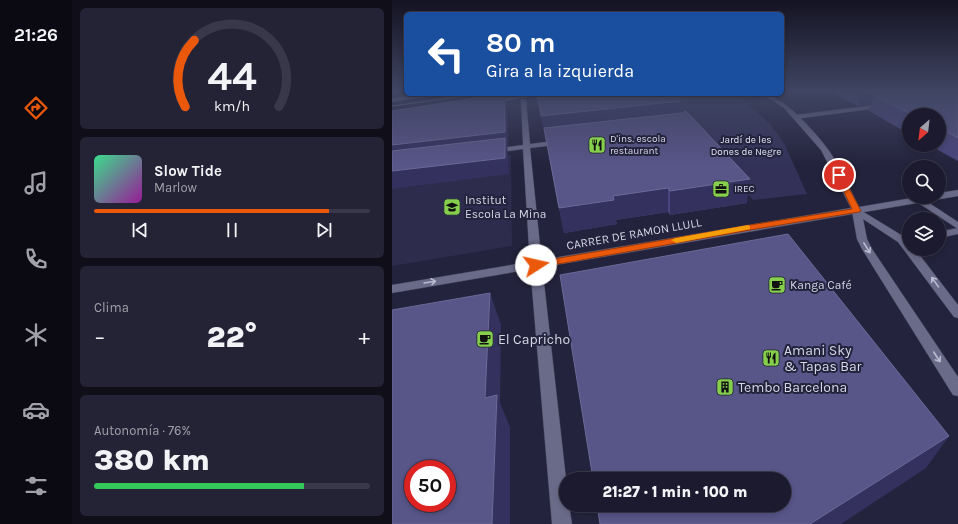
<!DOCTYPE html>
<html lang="es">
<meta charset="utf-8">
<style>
body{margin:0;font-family:Karla,sans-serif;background:#242336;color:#f1f3f6;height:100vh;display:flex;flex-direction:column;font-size:15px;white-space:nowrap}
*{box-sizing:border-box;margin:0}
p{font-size:13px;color:#a0a1aa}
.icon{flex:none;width:22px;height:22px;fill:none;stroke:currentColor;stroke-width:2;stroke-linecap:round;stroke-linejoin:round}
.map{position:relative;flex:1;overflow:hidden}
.sheet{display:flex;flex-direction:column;gap:8px;padding:8px;background:#0f0e19;width:320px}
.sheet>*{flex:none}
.guide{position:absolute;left:12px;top:12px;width:380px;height:84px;border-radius:6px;box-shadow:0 2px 6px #0003,0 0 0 1px #39384a;background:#1a4fa0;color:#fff;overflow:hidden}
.needle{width:26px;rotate:208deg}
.controls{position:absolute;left:510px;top:108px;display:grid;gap:8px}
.controls a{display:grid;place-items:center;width:44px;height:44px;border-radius:50%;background:#1b1a2e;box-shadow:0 2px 6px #0003,0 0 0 1px #39384a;font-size:20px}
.speed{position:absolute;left:12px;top:460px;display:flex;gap:8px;font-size:20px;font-weight:700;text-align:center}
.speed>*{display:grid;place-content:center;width:52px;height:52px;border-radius:50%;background:#1b1a2e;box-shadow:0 2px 6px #0003,0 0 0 1px #39384a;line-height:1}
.speed .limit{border:6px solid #d22;background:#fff;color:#111}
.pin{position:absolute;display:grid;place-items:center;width:34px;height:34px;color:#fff;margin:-17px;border:2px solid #fff;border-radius:50%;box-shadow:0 1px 4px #0007}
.me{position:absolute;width:44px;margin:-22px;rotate:80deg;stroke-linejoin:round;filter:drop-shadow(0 0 3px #0008)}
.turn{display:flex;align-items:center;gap:14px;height:84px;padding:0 16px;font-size:18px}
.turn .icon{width:52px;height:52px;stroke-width:2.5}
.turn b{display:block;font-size:28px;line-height:34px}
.big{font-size:30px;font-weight:800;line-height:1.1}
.sheet .widget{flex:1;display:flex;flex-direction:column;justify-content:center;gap:6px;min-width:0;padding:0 14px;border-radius:6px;background:#242336}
.sheet .dial{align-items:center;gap:0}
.dial svg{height:104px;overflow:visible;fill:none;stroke:#39384a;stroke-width:7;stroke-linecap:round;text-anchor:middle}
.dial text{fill:#f1f3f6;stroke:none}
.song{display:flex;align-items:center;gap:12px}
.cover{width:48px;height:48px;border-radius:6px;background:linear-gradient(135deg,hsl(150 70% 55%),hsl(300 70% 35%))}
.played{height:4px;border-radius:2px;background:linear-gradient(90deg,#ea580c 85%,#39384a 85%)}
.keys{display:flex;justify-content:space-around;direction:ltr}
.heat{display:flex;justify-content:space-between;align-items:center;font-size:22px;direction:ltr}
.charge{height:6px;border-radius:3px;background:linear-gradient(90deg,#34c759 76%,#39384a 0)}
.trip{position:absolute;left:167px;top:472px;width:232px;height:40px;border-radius:20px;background:#1b1a2e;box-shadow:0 2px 6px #0003,0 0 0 1px #39384a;font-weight:800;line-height:40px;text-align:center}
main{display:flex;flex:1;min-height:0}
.dock{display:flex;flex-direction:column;width:72px;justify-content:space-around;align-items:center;background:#0b0a12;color:#a0a1aa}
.dock .icon{width:28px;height:28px}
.dock .active{color:#ea580c}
.dock b{font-size:18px;color:#f1f3f6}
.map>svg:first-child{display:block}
.built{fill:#2d2c4c}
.green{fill:#333158}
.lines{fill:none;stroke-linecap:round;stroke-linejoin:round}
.service-casing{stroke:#424156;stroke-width:1}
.pedestrian-casing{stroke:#424156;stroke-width:1}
.tertiary-casing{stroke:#424156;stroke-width:1}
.secondary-casing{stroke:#424156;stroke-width:1}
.service{fill:#6a6b89;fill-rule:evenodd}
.pedestrian{fill:#6a6b89;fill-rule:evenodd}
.tertiary{fill:#6a6b89;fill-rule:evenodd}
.secondary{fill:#6a6b89;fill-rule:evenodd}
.tram{stroke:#7a798f;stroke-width:1}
.wall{fill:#4a467d}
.shaded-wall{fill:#34315f}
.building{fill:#585588;stroke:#6c6a97;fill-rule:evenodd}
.oneway{stroke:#babbd0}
.route{fill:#ea580c;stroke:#983908}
.slow{fill:#f59e0b}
.labels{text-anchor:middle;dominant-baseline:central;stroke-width:4;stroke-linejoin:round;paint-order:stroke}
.far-poi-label{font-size:10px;fill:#d5d6e7;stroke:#24233d;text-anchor:start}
.far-park-label{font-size:10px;fill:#e1e2f4;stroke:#24233d}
.poi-label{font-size:12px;fill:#d5d6e7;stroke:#24233d;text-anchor:start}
.street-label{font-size:12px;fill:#d5d6e7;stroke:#24233d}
.near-poi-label{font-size:14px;fill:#d5d6e7;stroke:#24233d;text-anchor:start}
</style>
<main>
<nav class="dock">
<b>21:26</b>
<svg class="icon active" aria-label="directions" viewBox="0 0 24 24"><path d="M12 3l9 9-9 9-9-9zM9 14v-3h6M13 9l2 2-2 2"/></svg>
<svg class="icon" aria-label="music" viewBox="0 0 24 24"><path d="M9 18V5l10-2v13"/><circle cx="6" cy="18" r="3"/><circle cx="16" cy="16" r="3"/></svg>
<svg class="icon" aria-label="phone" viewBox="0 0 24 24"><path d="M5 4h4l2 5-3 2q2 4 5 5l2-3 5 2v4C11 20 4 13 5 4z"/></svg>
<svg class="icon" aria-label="climate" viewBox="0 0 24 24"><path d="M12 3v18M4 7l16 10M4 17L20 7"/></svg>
<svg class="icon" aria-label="car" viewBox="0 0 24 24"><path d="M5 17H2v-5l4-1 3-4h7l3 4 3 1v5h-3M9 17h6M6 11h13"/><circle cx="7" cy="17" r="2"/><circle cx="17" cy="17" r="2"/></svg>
<svg class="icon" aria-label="filters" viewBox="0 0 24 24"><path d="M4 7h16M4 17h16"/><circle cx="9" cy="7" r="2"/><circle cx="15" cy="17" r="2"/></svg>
</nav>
<section class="sheet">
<div class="widget dial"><svg viewBox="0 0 100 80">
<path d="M14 69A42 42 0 1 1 86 69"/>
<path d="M14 69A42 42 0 0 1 21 18" stroke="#ea580c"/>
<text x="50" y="56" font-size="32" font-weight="700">44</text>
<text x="50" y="72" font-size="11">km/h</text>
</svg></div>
<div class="widget">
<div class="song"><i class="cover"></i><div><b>Slow Tide</b><p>Marlow</p></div></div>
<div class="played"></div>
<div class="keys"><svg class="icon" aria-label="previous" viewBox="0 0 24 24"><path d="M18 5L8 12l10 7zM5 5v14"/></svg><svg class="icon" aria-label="pause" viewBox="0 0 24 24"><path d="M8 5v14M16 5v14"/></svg><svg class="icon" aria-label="next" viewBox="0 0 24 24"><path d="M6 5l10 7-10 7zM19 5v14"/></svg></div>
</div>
<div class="widget"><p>Clima</p>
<div class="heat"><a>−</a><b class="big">22°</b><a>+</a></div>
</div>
<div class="widget"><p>Autonomía · 76%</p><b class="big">380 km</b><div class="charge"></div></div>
</section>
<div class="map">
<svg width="566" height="524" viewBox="0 0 566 524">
<rect width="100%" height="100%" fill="#24233d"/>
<polygon class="built" points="119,155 120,246 0,266 0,168"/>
<polygon class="green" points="262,94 345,94 378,124 392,143 415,194 361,200"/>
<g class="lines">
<defs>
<polygon id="service" points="566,228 566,234 547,238 547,232"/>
<g id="pedestrian">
<polygon points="0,91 10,91 0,94"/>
<polygon points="129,99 134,100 138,144 170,140 174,142 170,144 138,148 150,265 174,479 174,505 177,505 180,524 160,524 138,265 131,149 102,153 98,151 102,149 131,145"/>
<polygon points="492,104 494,105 494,107 403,119 400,117 403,115"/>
<polygon points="528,197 566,222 566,229 525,202 523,200"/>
</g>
<polygon id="tertiary" points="465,208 514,238 517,242 517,249 523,249 566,305 566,318 562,317 506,242 471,219 475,239 480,249 566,377 566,396 561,395 470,249 465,239 460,211"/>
<g id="secondary">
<polygon points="33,94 49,94 0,102 0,98"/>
<polygon points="138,94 153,94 100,103 97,101"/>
<path d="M370,94C390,94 423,132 435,148C448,165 457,188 467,207L526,197H547V193L566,190V196L0,293V285L459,208L429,150L392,108Z"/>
</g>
</defs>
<use href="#service" class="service-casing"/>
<use href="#pedestrian" class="pedestrian-casing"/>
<use href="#tertiary" class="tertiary-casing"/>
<use href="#secondary" class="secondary-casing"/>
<use href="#service" class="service"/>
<use href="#pedestrian" class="pedestrian"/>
<use href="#tertiary" class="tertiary"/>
<use href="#secondary" class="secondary"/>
<g class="tram">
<polyline points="101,96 117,94"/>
<polyline points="0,106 87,94"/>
</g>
</g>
<g class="wall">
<polygon points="443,91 566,91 566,161 537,145 547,145 547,115 517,115 517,134 477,111 479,104 466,106 443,94"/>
<polygon points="145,94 289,113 355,203 278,215 276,212 224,220 225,224 172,233"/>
</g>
<g class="shaded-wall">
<polygon points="470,91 564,91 481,95 479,104 466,106"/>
<polygon points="112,94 115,106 116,146 115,146 116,153 117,174 0,189 0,145"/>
<polygon points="289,101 289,126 154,142 149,116"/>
<polygon points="358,179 355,203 278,215 278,191"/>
<polygon points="276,188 276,212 224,220 225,224 172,233 167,208 221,196"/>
<polygon points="98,293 109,325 108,403 118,427 118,524 100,524 93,398"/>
<polygon points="557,436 534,468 449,524 418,524"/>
</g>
<g class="building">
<polygon points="516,91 566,91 566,138 547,128 547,115 521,115 481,95"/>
<polygon points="109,94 112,94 113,132 0,145 0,111"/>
<polygon points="145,94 282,94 289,101 149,116"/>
<polygon points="294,111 358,179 278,191 276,188 221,196 222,200 167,208 152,128 290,113"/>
<polygon points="113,138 113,158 0,171 0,151"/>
<polygon points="396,234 557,436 418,524 208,524 205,505 392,505 392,479 201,479 168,275"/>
<path d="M98,293L93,398L105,395L100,524H0V310ZM21,469H55V503H21Z"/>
</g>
<defs><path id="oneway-shaft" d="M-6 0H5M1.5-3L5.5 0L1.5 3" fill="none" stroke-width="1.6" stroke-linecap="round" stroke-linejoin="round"/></defs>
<g class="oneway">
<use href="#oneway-shaft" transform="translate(475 248) rotate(58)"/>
<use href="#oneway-shaft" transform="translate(38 282) rotate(-9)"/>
<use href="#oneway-shaft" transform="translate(543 282) rotate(-126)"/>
<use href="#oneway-shaft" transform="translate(545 357) rotate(57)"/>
</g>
<linearGradient id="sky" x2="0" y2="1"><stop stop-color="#141322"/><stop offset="0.55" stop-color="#3f4562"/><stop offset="1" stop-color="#3f4562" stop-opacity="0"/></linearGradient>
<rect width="566" height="165" fill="url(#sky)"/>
<polygon class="route" points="444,174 450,175 469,211 467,212 364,229 144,268 140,265 144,262 364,224 460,209 444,175"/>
<polygon class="slow" points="356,225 358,226 358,229 284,243 279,240 284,238"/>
<defs>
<symbol id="restaurant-square" viewBox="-11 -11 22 22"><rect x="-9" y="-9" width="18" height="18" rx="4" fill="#85cf4d" stroke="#24233d"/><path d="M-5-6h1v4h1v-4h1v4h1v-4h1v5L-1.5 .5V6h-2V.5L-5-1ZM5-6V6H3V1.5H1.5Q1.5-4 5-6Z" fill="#111"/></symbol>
<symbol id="office-square" viewBox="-11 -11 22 22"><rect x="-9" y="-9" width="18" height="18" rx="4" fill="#85cf4d" stroke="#24233d"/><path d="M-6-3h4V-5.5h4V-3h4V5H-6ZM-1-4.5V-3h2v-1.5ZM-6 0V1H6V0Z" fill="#111"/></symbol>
<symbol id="school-square" viewBox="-11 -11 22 22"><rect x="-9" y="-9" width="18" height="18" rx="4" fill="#85cf4d" stroke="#24233d"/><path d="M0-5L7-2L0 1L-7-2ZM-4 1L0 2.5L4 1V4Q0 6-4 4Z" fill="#111"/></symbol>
<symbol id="cafe-square" viewBox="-11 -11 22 22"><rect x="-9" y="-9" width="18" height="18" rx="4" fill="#85cf4d" stroke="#24233d"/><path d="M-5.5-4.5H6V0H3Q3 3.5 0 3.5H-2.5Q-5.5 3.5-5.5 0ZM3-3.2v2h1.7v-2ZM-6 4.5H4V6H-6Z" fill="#111"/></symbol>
<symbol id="building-square" viewBox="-11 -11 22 22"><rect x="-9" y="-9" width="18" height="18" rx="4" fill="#85cf4d" stroke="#24233d"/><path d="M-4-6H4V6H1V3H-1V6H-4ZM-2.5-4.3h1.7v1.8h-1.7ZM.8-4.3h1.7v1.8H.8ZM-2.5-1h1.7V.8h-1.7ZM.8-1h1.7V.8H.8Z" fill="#111"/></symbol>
</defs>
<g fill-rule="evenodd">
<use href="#restaurant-square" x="195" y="135" width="20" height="20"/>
<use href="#office-square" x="319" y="179" width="20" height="20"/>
<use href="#school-square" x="50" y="197" width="20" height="20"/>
<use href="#cafe-square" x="375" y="275" width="20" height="20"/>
<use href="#cafe-square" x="83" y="329" width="20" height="20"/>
<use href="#restaurant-square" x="369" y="348" width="20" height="20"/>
<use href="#building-square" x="323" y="377" width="20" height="20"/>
</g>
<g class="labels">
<g class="far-poi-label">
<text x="218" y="139">D'ins. escola<tspan x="218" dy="12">restaurant</tspan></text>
<text x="342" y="189">IREC</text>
</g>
<g class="far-park-label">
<text x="354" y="140">Jardí de les<tspan x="354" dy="12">Dones de Negre</tspan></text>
</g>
<g class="poi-label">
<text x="73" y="200">Institut<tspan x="73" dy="14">Escola La Mina</tspan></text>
<text x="398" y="285">Kanga Café</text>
</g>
<g class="street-label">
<text transform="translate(242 234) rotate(-10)">CARRER DE RAMON LLULL</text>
</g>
<g class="near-poi-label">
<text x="106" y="339">El Capricho</text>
<text x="392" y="350">Amani Sky<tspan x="392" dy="16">&amp; Tapas Bar</tspan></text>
<text x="346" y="387">Tembo Barcelona</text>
</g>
</g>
</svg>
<div class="controls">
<a><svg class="needle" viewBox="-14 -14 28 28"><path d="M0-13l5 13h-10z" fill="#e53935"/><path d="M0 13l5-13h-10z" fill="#a0a1aa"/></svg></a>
<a><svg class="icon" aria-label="search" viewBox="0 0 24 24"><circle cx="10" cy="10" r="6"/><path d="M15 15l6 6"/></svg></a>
<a><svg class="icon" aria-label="layers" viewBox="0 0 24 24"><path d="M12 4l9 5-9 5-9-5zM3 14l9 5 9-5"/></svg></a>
</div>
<div class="speed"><div class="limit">50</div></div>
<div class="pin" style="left:447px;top:175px;background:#d93025"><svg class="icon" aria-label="arrive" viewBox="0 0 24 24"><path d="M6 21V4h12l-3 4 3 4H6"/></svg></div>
<svg class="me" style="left:144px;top:265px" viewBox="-20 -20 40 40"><circle r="19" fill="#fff"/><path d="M0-13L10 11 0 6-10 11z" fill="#ea580c"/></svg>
<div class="trip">21:27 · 1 min · 100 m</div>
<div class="guide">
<div class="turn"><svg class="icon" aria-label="left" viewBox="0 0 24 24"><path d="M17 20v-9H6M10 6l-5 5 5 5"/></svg><div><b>80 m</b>Gira a la izquierda</div></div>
</div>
</div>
</main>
